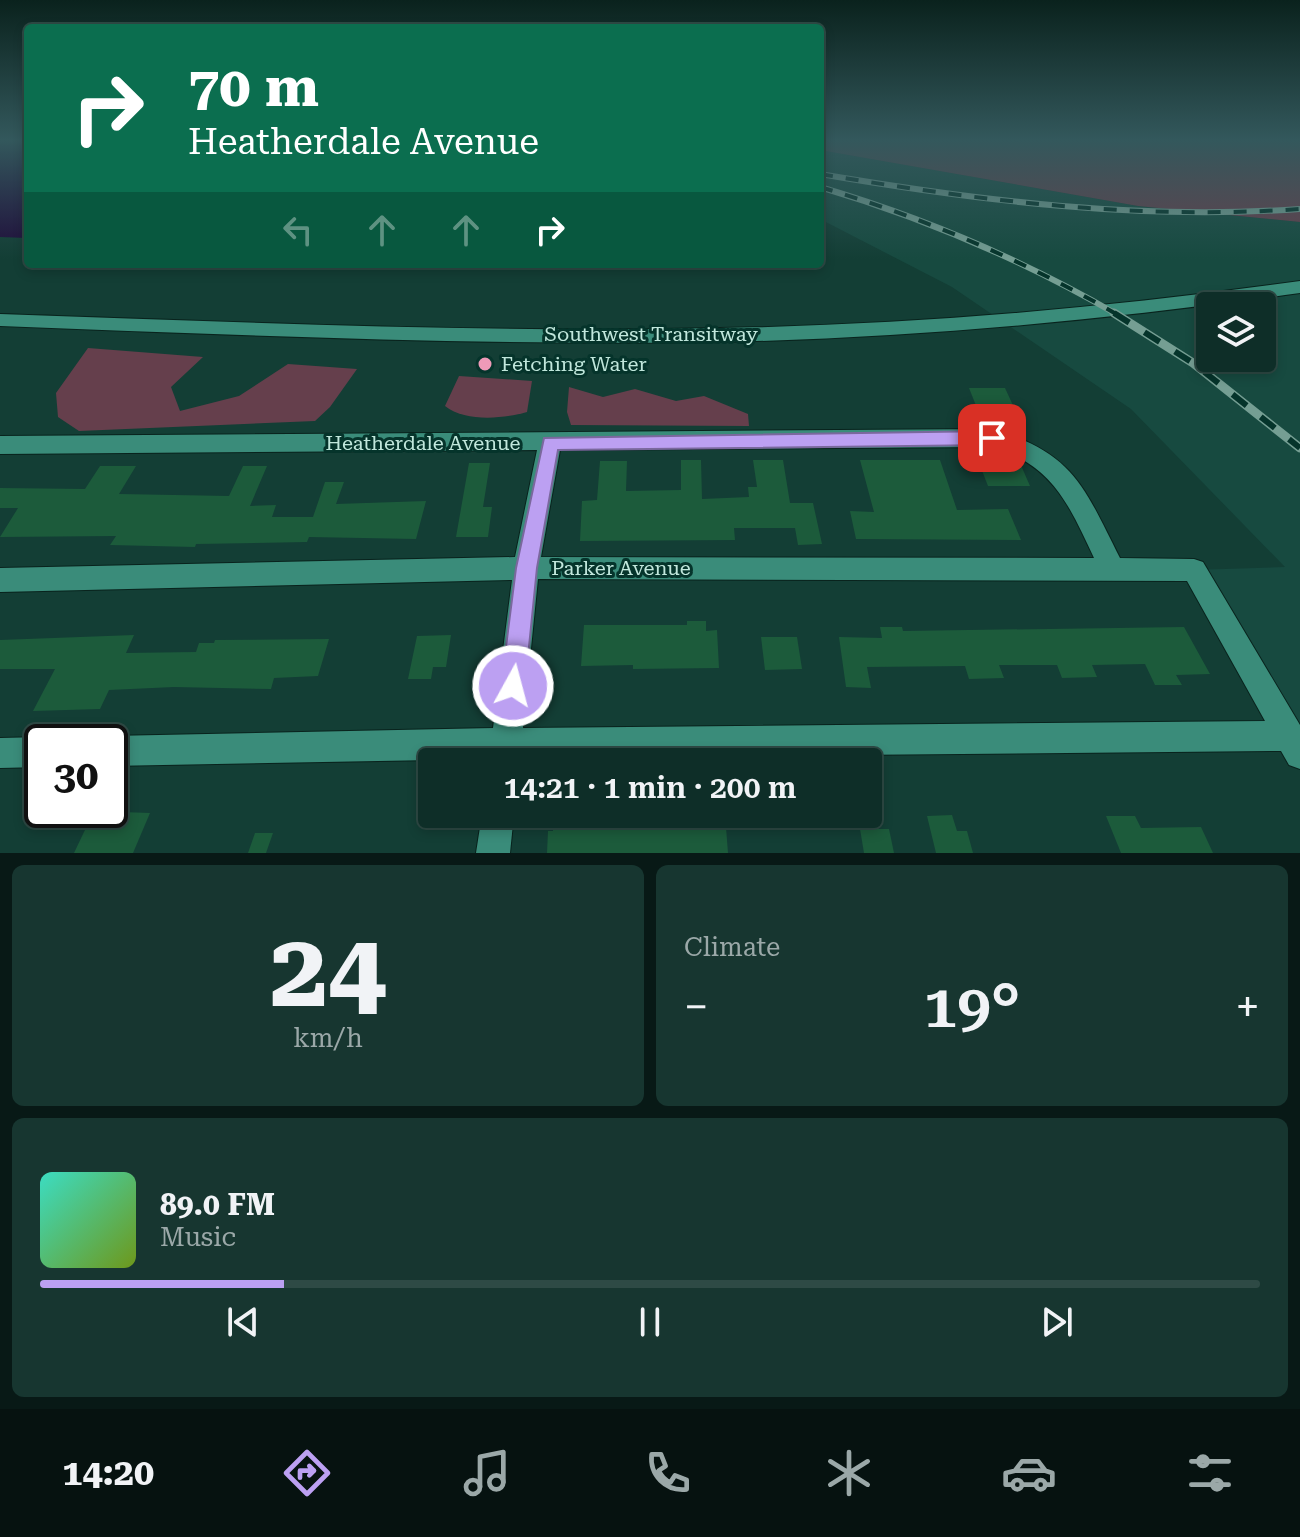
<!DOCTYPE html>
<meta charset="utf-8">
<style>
body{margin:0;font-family:"Roboto Serif",serif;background:#173630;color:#f1f3f6;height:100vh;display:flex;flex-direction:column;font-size:30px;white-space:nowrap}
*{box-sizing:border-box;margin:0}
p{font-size:26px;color:#9ba8a8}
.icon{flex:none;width:44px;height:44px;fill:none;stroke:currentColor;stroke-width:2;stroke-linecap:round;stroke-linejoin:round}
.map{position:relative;height:853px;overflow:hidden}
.side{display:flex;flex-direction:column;gap:12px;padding:12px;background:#081916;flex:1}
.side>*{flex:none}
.top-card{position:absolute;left:24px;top:24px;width:800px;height:244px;border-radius:8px;box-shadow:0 4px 12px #0003,0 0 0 2px #2e4a45;background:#0b6e4f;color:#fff;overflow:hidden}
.controls{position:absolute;left:1196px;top:292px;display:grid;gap:16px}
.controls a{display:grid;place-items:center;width:80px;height:80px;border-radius:8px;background:#0e2e28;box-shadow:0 4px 12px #0003,0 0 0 2px #2e4a45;font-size:40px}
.speed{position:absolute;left:24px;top:724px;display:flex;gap:16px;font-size:40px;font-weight:700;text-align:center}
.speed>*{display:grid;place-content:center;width:104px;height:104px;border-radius:50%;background:#0e2e28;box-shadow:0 4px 12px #0003,0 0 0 2px #2e4a45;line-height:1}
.speed .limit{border:4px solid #111;border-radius:12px;background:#fff;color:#111}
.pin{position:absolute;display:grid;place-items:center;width:68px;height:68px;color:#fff;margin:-34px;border-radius:16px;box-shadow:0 4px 12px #0006}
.me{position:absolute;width:88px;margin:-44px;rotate:7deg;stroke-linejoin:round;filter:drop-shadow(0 0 6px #0008)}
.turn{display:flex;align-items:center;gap:28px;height:168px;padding:0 32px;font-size:36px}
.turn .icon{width:104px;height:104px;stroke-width:2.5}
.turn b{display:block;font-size:56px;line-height:68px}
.lanes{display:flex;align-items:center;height:76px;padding:0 32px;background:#0003;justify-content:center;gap:40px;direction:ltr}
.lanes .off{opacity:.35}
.big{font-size:60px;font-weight:600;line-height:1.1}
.side .tile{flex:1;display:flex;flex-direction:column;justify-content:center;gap:12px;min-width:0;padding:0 28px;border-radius:12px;background:#173630}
.side .dial{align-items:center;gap:0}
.dial b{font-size:104px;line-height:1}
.song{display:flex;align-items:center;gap:24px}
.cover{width:96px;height:96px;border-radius:12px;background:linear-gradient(135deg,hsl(170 70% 55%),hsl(80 70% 35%))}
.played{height:8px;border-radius:4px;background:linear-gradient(90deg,#bca0f2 20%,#2e4a45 20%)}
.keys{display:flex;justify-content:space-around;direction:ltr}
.heat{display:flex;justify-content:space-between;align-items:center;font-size:44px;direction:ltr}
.side .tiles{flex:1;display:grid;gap:12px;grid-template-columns:1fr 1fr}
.tile:last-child{grid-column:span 2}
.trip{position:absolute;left:418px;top:748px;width:464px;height:80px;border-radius:8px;background:#0e2e28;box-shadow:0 4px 12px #0003,0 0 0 2px #2e4a45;font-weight:600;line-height:80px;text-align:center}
.tab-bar{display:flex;height:128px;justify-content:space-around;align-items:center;background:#061210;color:#9ba8a8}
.tab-bar .icon{width:56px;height:56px}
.tab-bar .on{color:#bca0f2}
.tab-bar b{font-size:36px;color:#f1f3f6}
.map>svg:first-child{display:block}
.built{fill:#174a40;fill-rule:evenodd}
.green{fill:#653f4c}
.water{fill:#1f0c3a}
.building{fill:#1c5b3b}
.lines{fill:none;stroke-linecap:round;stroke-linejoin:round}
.minor-casing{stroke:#09231d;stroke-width:2}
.minor{fill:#3a8c7a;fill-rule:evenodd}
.rail-far1-casing{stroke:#759e93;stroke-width:6}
.rail-casing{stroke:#759e93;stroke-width:9}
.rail-far1{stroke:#05342b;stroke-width:4;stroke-dasharray:13;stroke-linecap:butt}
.rail{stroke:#05342b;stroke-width:6;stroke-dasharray:18;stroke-linecap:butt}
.route{fill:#bca0f2;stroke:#7a689d;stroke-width:2}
.poi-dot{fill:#ef9ab8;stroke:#05342b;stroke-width:3}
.labels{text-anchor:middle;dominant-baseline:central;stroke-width:6;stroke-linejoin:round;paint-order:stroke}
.street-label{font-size:20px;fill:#c1e7dc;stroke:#05342b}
.poi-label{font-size:20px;fill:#c1e7dc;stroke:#05342b;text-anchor:start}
</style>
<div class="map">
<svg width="1300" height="853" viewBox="0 0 1300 853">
<rect width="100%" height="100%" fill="#133e35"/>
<path class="built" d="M820,150L1138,206L1300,222V754L1194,570L1285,567L1131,409L952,287L820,219ZM1210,306H1262V358H1210Z"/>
<g class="green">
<polygon points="820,140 1300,140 1300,222 1138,206 820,150"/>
<polygon points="88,348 203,357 171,387 180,411 239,396 288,364 357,369 330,407 315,421 79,431 58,417 56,393"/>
<path d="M459,376L532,381L527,412C503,419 465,422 445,406Z"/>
<polygon points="569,387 603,397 635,389 676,401 704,396 748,414 749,426 571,425 567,412"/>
</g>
<polygon class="water" points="0,140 28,140 28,238 0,237"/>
<g class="building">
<polygon points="969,388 1005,388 1017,414 979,413"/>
<polygon points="681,460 701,460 702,499 749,497 748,487 757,487 753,460 783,460 790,503 813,503 822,544 798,545 795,528 734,528 735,540 580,541 582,501 597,500 600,461 627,461 626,491 681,490"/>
<polygon points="860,460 940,460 957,510 1008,509 1021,540 856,539 850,511 874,512"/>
<polygon points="469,463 490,463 483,507 492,507 488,537 456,537"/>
<polygon points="979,463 1020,463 1030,486 988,486"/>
<polygon points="100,466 136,466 119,494 229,496 243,466 267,466 250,506 276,505 272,517 313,517 325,482 344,482 336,504 426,501 416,539 309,537 307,542 196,544 195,547 110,545 116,536 0,537 18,508 0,508 0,488 85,489"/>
<polygon points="687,621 706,621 706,631 717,630 719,668 633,669 633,665 581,666 584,625 687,625"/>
<polygon points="880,627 902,627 903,631 1184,627 1210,674 1176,675 1182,685 1155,685 1145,664 1092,665 1097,677 1062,678 1057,665 999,665 1004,678 969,679 965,666 867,667 871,688 846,687 839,637 882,638"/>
<polygon points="134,635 126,653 196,652 199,643 214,643 215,640 329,639 318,676 274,678 271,689 174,687 109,690 100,709 33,711 55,669 0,669 0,640"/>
<polygon points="451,635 446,667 433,667 431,679 408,679 417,636"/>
<polygon points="761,637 797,637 802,669 765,670"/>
<polygon points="94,811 150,813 133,853 74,853"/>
<polygon points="704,814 725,814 728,853 547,853 548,831 553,831 553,817 599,817 599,827 704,826"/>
<polygon points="952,815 957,831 967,831 973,853 936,853 927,816"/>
<polygon points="1106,816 1135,816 1141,828 1201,827 1213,853 1121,853"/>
<polygon points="860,829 889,829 894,853 864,853"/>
<polygon points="255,833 273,833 266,853 248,853"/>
</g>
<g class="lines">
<defs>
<g id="minor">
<path d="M1300,281V293C1108,320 914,338 720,342C480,346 240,335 0,326V314C240,322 480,333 720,328C914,325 1107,308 1300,281Z"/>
<path d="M992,429C1074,453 1084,487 1120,558L1194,559L1203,562L1300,725V769L1289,765L1281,751L520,758V762H488L489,759L110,766V742H98L110,736L493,728L512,580L0,592V568L515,557L537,450L0,454V436ZM992,447C1053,465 1069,505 1094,558L541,557L560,450ZM538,579L1187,581L1265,721L523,728Z"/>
<polygon points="42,737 53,742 42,742 42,767 0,768 0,738"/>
<polygon points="482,814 514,814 510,853 476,853"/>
</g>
</defs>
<use href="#minor" class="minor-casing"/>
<use href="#minor" class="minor"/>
<defs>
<g id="rail-far1">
<path d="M820,174C980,201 1138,220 1300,209"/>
<path d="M820,187C925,218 1023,260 1118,315"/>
</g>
<polyline id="rail" points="1114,313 1193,363 1300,448"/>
</defs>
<use href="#rail-far1" class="rail-far1-casing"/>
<use href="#rail" class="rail-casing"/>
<use href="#rail-far1" class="rail-far1"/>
<use href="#rail" class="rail"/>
</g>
<linearGradient id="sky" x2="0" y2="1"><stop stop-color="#0a221d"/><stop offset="0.54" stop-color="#33585c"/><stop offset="1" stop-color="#33585c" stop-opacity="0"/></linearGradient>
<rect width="1300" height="259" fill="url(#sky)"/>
<polygon class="route" points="992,431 1001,438 992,445 558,450 537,568 525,686 521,695 513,698 504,695 501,686 516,568 544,438"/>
<circle class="poi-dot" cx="485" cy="364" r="8"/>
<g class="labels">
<g class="street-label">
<text x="651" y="334">Southwest Transitway</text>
<text x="423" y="443">Heatherdale Avenue</text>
<text x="621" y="568">Parker Avenue</text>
</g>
<g class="poi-label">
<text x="501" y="364">Fetching Water</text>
</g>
</g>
</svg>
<div class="controls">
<a><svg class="icon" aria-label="layers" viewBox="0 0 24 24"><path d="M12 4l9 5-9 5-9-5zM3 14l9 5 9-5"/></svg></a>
</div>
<div class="speed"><div class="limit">30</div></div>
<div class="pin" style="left:992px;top:438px;background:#d93025"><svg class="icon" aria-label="arrive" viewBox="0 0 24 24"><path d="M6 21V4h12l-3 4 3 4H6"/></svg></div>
<svg class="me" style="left:513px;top:686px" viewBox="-20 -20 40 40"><circle r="17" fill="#bca0f2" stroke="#fff" stroke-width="3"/><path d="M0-11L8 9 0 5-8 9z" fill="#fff"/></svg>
<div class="trip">14:21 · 1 min · 200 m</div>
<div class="top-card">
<div class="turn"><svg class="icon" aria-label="right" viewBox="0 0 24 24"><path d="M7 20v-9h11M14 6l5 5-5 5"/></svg><div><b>70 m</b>Heatherdale Avenue</div></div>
<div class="lanes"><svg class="icon off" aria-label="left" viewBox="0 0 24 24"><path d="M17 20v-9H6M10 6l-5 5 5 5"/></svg><svg class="icon off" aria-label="ahead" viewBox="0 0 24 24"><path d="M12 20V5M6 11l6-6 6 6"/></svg><svg class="icon off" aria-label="ahead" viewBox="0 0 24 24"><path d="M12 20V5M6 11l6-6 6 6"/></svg><svg class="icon" aria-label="right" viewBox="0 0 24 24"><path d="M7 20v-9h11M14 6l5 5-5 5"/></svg></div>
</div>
</div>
<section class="side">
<div class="tiles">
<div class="tile dial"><b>24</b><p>km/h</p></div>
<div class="tile"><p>Climate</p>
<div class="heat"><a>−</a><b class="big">19°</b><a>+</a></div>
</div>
<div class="tile">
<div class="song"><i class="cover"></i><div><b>89.0 FM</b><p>Music</p></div></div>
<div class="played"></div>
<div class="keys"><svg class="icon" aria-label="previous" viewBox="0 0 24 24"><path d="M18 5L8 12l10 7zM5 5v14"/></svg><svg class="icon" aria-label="pause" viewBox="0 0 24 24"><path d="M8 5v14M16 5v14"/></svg><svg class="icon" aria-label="next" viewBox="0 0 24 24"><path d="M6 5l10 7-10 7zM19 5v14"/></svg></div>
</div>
</div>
</section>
<nav class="tab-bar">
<b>14:20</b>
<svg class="icon on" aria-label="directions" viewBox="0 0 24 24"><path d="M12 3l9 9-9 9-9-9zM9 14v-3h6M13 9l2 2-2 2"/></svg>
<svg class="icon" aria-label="music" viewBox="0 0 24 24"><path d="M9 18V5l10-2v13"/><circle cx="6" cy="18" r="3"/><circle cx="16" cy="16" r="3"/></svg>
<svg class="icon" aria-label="phone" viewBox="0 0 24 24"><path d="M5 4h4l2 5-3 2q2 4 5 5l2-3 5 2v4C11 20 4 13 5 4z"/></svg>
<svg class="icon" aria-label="climate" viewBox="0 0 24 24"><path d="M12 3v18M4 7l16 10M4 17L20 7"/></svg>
<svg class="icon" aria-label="car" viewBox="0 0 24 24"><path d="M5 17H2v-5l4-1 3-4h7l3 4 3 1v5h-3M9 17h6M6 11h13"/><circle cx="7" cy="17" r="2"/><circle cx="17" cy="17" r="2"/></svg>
<svg class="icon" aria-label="filters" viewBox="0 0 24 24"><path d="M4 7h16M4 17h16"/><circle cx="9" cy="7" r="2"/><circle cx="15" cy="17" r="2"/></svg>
</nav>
